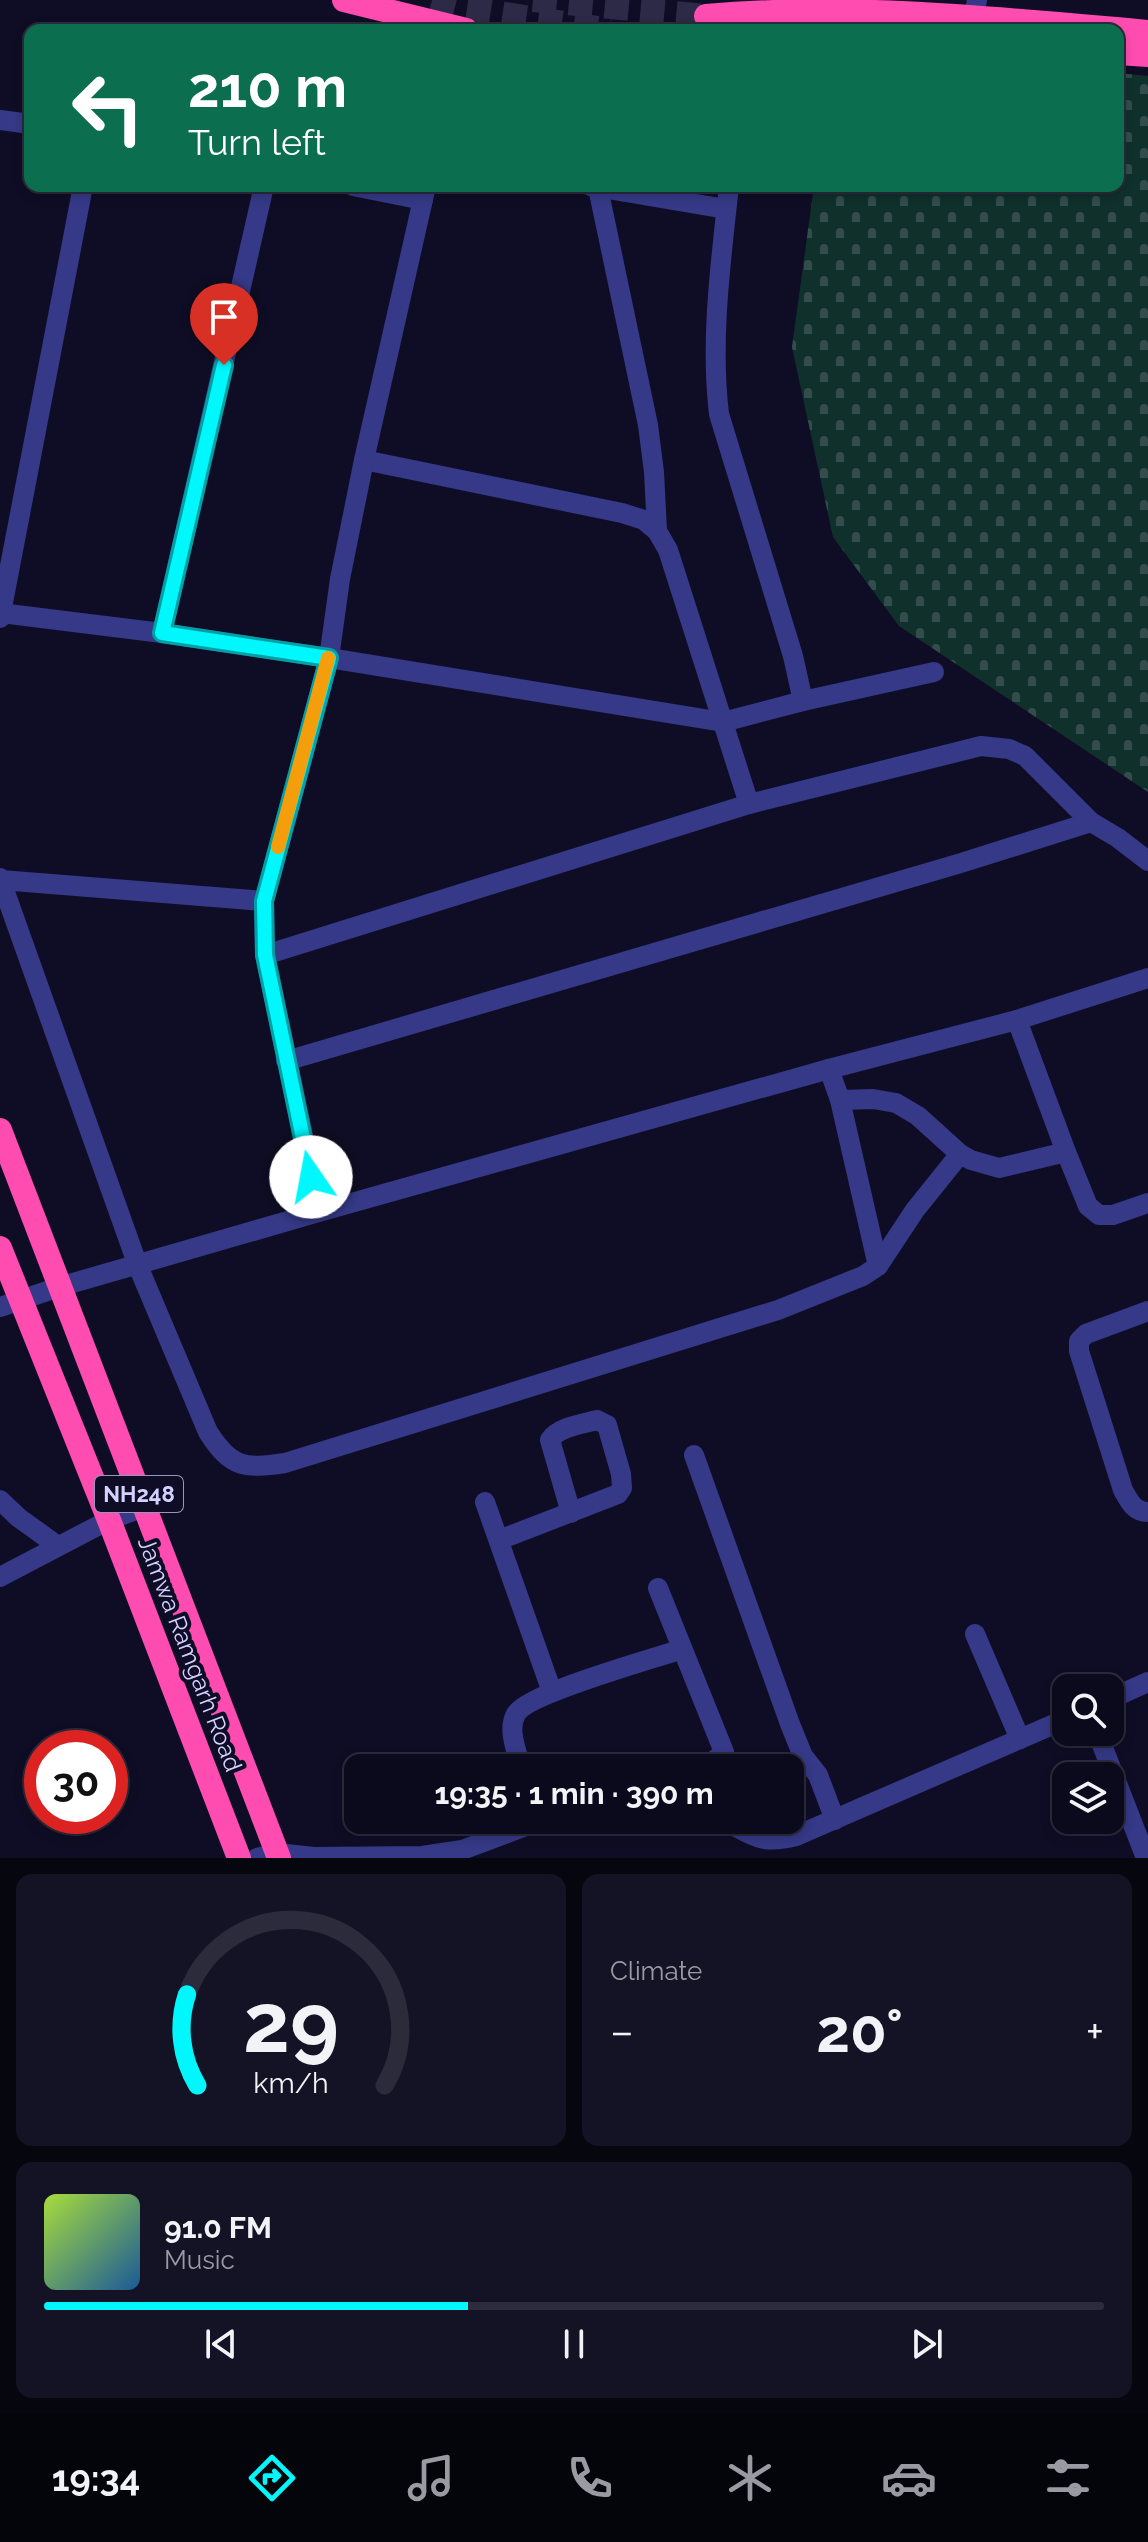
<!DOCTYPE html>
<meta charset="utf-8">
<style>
body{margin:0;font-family:Raleway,sans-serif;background:#141325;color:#f1f3f6;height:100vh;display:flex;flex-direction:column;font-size:30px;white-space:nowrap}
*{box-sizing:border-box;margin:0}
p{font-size:26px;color:#9a9aa3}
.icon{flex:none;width:44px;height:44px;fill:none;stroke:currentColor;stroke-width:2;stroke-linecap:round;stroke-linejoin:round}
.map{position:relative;height:1858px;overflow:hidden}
.sheet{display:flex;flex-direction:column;gap:16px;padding:16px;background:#06060f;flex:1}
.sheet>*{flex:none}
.guide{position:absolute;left:24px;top:24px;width:1100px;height:168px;border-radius:16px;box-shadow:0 4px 12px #0003,0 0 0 2px #2b2b3b;background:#0b6e4f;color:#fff;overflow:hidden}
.fabs{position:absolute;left:1052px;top:1674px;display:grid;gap:16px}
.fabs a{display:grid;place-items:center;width:72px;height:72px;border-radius:16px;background:#0b0a1c;box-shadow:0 4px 12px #0003,0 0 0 2px #2b2b3b;font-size:40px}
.speed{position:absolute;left:24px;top:1730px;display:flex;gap:16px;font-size:40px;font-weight:700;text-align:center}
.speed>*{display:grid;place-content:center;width:104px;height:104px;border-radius:50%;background:#0b0a1c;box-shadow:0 4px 12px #0003,0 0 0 2px #2b2b3b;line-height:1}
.speed .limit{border:12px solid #d22;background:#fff;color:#111}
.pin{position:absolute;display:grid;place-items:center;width:68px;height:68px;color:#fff;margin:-82px -34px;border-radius:50% 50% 50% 0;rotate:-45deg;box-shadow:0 0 8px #0007}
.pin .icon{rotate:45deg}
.me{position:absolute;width:88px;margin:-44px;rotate:348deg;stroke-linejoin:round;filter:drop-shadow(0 0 6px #0008)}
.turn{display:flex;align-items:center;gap:28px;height:168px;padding:0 32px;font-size:36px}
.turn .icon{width:104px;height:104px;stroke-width:2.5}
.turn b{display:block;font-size:56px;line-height:68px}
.big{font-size:60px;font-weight:700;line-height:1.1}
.sheet .card{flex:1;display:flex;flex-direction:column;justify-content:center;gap:12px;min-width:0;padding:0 28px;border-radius:16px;background:#141325}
.sheet .dial{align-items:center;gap:0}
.dial svg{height:208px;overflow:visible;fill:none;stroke:#2b2b3b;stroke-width:7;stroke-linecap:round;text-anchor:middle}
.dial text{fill:#f1f3f6;stroke:none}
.song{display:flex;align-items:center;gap:24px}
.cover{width:96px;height:96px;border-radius:12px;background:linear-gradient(135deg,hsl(80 70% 55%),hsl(210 70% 35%))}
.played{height:8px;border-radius:4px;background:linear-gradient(90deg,#00f7fc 40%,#2b2b3b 40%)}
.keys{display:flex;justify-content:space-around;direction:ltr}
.heat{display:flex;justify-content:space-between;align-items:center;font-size:44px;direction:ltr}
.sheet .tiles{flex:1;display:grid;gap:16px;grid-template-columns:1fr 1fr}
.card:last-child{grid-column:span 2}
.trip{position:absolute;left:344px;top:1754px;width:460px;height:80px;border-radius:16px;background:#0b0a1c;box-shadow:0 4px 12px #0003,0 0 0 2px #2b2b3b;font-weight:700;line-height:80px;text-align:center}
.dock{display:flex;height:128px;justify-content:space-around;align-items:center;background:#04040b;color:#9a9aa3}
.dock .icon{width:56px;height:56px}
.dock .selected{color:#00f7fc}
.dock b{font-size:36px;color:#f1f3f6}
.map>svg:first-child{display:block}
.cemetery{fill:url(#cemetery-stones)}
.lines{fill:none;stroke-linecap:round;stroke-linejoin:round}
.highway-tunnel{stroke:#2c2a46;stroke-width:24;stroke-dasharray:24 12;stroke-linecap:butt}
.minor{stroke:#353987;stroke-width:20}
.highway{stroke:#ff4cb0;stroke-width:24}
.route-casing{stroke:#00a1a4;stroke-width:20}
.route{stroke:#00f7fc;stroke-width:14}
.slow{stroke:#f59e0b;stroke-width:14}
.labels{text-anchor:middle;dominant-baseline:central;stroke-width:8;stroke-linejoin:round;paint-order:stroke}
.shield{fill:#0f0d25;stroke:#9896be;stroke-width:2}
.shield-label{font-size:22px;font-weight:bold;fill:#d3d1ff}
.street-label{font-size:24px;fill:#d3d1ff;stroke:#0f0d25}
</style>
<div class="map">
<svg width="1148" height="1858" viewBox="0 0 1148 1858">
<defs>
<pattern id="cemetery-stones" width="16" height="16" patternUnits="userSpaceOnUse" patternTransform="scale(2)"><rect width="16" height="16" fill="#10302c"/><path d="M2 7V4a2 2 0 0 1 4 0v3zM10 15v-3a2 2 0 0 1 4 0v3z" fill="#324d4c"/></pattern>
</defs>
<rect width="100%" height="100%" fill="#0f0d25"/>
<polygon class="cemetery" points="1118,73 1148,76 1148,792 899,626 833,537 792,347 814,186 1118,186"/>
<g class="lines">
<g class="highway-tunnel">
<polyline points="432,0 459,7 610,30"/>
<polyline points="533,0 706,16"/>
</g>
<g class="minor">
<polyline points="972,30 977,0"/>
<polyline points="0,120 30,124"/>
<polyline points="353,186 423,200"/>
<polyline points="590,186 726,209"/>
<polyline points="598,188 648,425 654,472 657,531"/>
<polyline points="364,460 622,513 644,520 657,531 668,550 749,804"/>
<path d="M0,613L162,633L329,658L723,722L803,701L793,656L719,414C710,339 721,261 729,186"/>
<polyline points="0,618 83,186"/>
<polyline points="162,633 264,186"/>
<polyline points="803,701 934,672"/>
<path d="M0,878L138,1266L208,1432C231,1468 244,1469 285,1463L778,1310L863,1276L878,1266L915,1210L960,1154"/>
<polyline points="1,880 264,901"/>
<polyline points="265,955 749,804 981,746 1009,749 1025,756 1091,822"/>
<polyline points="1017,1020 1066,1152"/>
<polyline points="286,1061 961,863 1091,822 1118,838 1148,861"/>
<polyline points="829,1069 840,1100 878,1266"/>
<polyline points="840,1100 873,1099 896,1103 918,1116 960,1154 971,1160 999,1168 1066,1152 1088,1206 1099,1215 1113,1215 1148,1203"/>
<polyline points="319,1212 265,955 264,901 329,658 340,579 364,460 426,186"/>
<polyline points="0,1307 59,1287 319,1212 829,1069 1017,1020 1148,978"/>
<path d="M1148,1311L1086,1334L1079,1341V1351L1123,1490C1129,1501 1134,1512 1148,1512"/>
<polyline points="694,1455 790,1724 803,1756 818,1775 835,1820"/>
<polyline points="0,1500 19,1518 58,1546"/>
<polyline points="485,1502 552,1692"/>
<path d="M499,1540L618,1494L622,1488L621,1474L607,1425L597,1420C582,1424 558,1427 550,1440L571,1513"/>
<polyline points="0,1577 109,1520 144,1507"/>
<polyline points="658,1588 724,1752 706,1768"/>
<polyline points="975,1634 1020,1739"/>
<polyline points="1110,1699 1148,1682"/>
<polyline points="1097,1732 1146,1858"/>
<path d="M521,1768C517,1751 507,1730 516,1714C528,1693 653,1659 682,1649"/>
<path d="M723,1820C754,1836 761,1845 796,1836L1066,1719"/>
<polyline points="257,1858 277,1853 314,1857 422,1856 462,1850 542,1820"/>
</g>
<g class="highway">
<polyline points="344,0 466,30"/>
<path d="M706,16C854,3 1001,19 1148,32"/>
<polyline points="1118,53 1148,55"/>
<polyline points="0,1130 279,1858"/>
<polyline points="0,1248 109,1520 239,1858"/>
</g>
</g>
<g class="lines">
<defs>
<polyline id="route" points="224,365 162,633 329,658 264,901 265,955 311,1177"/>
</defs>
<use href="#route" class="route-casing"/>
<use href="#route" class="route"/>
<polyline class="slow" points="278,847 328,658"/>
</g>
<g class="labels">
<rect class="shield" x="95" y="1476" width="88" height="36" rx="6"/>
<g class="shield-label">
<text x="139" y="1494">NH248</text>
</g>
<g class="street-label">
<text transform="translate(190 1654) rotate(69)">Jamwa Ramgarh Road</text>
</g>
</g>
</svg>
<div class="fabs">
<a><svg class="icon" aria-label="search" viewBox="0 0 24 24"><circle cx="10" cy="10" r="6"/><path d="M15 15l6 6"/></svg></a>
<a><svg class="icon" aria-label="layers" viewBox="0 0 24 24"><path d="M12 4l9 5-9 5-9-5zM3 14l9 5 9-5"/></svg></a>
</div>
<div class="speed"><div class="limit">30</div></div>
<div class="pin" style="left:224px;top:365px;background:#d93025"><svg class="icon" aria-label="arrive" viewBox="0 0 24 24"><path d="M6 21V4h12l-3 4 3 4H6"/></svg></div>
<svg class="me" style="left:311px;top:1177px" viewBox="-20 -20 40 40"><circle r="19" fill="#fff"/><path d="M0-13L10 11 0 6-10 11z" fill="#00f7fc"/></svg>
<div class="trip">19:35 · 1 min · 390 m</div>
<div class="guide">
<div class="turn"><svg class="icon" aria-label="left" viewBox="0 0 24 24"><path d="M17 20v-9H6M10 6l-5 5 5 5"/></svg><div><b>210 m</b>Turn left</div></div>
</div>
</div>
<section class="sheet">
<div class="tiles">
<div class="card dial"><svg viewBox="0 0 100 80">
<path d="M14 69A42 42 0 1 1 86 69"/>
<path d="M14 69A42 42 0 0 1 10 34" stroke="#00f7fc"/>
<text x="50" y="56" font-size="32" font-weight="700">29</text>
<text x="50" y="72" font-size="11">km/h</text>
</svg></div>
<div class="card"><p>Climate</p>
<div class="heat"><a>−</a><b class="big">20°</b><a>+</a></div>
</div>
<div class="card">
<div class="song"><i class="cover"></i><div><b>91.0 FM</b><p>Music</p></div></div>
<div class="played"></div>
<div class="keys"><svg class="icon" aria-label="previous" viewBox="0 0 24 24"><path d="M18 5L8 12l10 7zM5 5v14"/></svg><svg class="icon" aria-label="pause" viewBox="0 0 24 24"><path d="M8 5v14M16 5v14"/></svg><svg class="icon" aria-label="next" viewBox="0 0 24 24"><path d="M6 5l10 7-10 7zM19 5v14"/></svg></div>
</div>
</div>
</section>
<nav class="dock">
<b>19:34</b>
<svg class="icon selected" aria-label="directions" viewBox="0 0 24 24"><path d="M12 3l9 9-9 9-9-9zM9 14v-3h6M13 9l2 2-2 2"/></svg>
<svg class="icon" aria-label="music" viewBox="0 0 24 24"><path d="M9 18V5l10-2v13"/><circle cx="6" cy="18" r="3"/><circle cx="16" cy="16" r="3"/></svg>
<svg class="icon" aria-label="phone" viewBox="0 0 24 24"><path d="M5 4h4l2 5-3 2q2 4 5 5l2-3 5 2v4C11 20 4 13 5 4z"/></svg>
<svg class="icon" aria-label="climate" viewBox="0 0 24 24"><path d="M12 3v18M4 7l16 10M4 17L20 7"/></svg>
<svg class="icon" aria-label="car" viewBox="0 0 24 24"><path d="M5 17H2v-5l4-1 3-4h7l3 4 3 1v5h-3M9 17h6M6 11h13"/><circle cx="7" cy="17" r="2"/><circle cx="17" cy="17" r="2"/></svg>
<svg class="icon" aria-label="filters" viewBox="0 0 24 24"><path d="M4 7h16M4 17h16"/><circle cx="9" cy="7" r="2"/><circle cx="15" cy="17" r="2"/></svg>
</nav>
